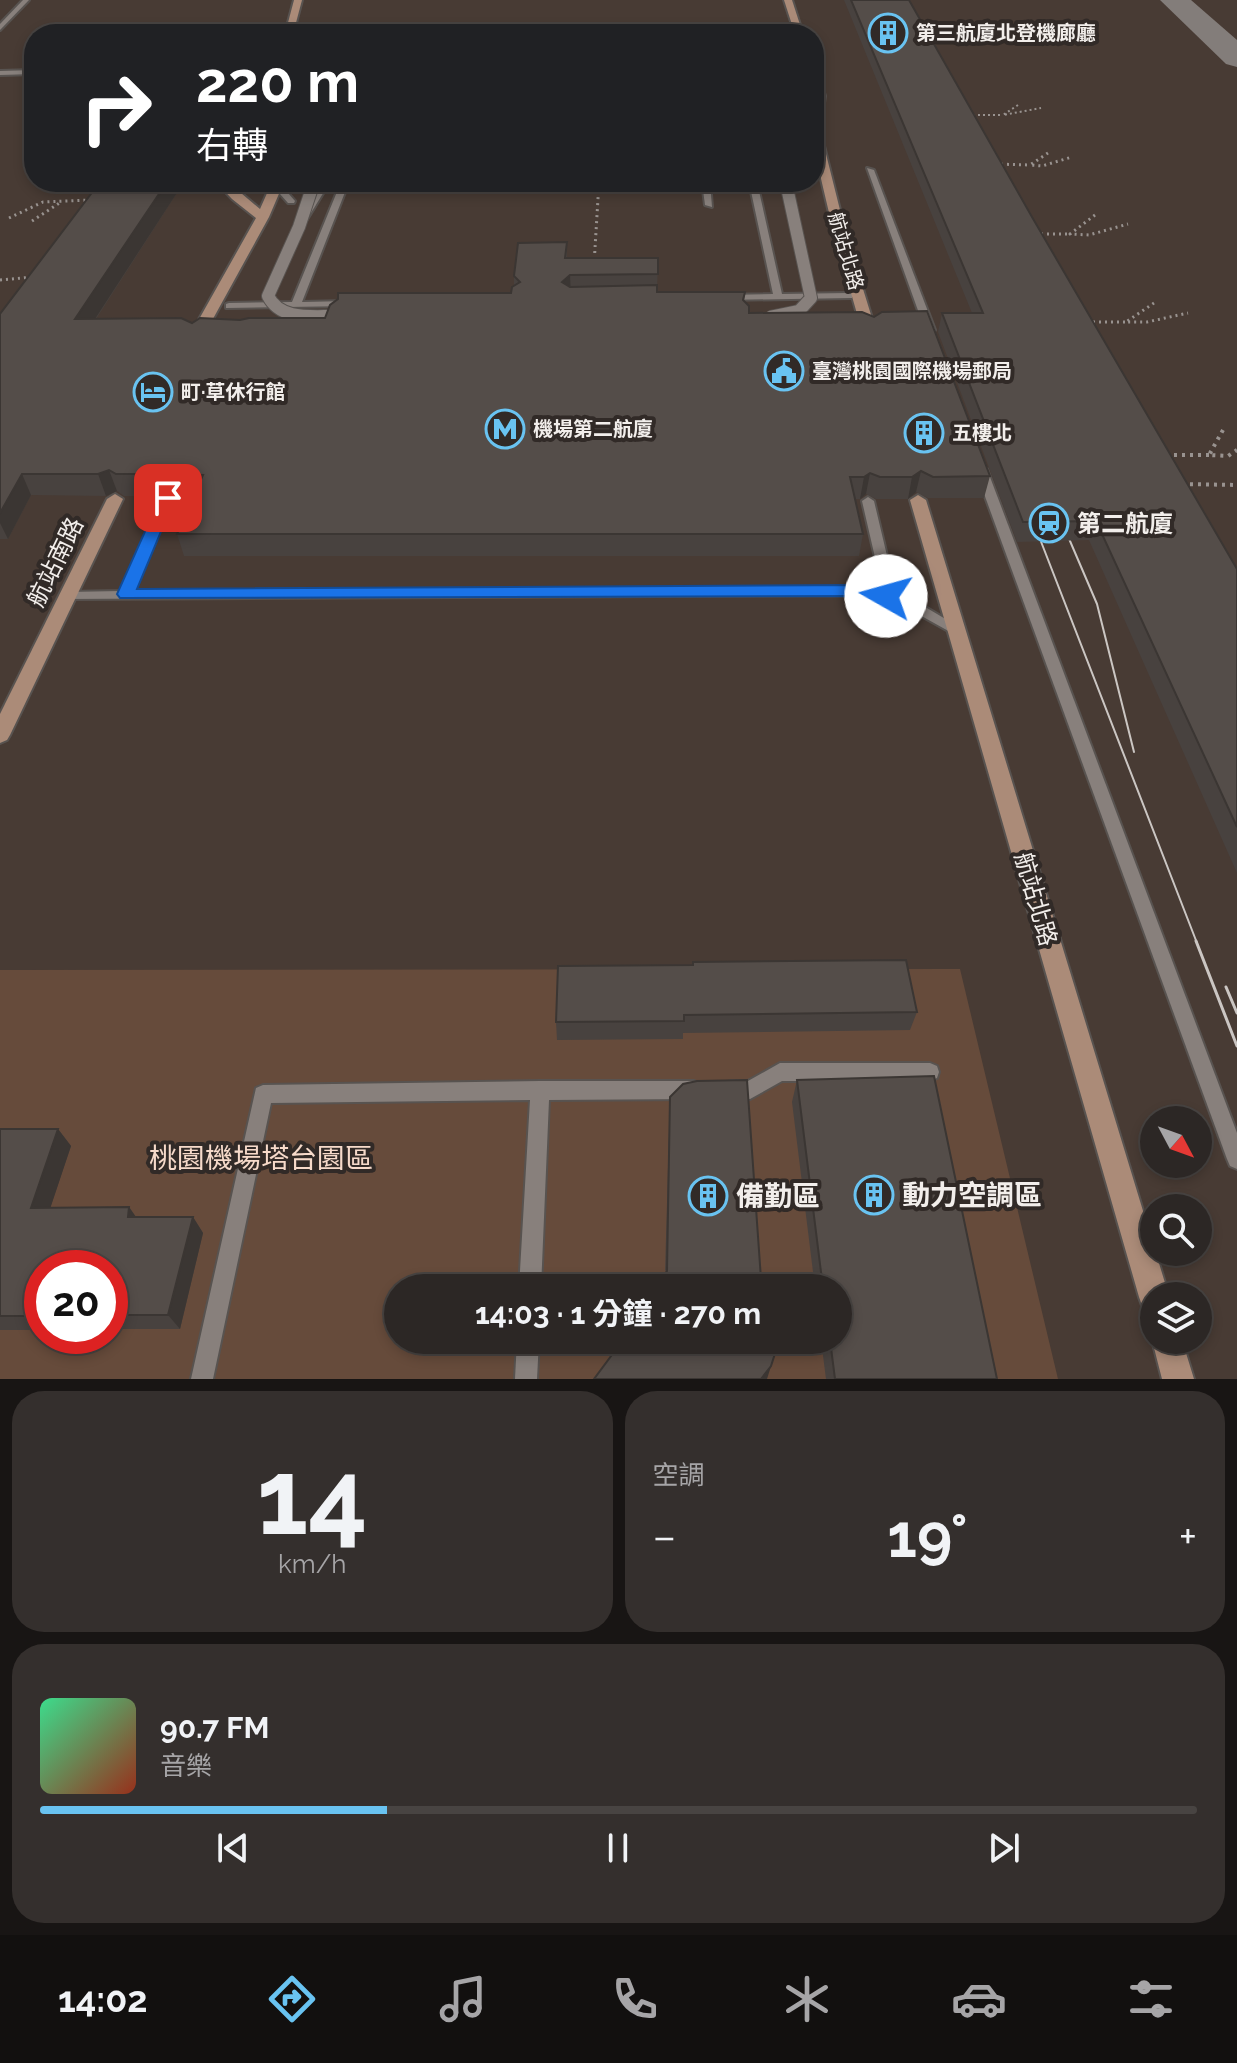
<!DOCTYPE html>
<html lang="zh-TW">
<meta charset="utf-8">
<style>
body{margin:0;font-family:Raleway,"Noto Sans TC",sans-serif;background:#342f2d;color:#f1f3f6;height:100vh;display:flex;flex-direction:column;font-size:30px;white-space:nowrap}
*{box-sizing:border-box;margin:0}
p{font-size:26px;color:#a6a5a7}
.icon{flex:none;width:44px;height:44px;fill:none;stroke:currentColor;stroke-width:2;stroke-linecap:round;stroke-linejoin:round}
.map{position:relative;height:1379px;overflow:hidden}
.side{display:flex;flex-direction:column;gap:12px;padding:12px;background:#181514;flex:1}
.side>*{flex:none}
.banner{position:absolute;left:24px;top:24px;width:800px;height:168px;border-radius:32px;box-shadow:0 4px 12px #0003,0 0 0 2px #484442;background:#202124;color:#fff;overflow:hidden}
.needle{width:52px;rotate:131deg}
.controls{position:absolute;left:1140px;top:1106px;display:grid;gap:16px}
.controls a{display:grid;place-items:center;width:72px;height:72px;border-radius:50%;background:#2c2725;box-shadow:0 4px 12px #0003,0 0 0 2px #484442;font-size:40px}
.speed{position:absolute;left:24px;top:1250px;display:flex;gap:16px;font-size:40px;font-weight:700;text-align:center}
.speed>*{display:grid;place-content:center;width:104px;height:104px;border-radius:50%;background:#2c2725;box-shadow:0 4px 12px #0003,0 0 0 2px #484442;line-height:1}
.speed .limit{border:12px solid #d22;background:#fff;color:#111}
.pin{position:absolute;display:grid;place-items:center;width:68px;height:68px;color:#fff;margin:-34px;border-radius:16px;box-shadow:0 4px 12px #0006}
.me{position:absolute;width:88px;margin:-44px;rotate:277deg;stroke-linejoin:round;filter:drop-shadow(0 0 6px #0008)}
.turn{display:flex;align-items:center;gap:28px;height:168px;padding:0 40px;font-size:36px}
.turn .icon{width:104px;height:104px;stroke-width:2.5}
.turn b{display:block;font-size:56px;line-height:68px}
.big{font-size:60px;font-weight:700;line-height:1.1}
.side .tile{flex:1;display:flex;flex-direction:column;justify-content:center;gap:12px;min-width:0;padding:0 28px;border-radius:32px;background:#342f2d}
.side .dial{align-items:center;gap:0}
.dial b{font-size:104px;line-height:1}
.song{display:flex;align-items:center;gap:24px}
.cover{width:96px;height:96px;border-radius:12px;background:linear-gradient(135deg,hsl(150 70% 55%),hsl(10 70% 35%))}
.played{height:8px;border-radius:4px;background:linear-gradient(90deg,#69c3f1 30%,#484442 30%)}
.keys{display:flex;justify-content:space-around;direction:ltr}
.heat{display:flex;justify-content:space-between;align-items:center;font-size:44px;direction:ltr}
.side .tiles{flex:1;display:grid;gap:12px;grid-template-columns:1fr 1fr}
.tile:last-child{grid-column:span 2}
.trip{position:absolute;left:384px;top:1274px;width:468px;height:80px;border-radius:40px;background:#2c2725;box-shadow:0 4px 12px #0003,0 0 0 2px #484442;font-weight:700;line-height:80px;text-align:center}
.tab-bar{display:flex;height:128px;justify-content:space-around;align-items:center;background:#12100f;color:#a6a5a7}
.tab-bar .icon{width:56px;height:56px}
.tab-bar .current{color:#69c3f1}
.tab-bar b{font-size:36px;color:#f1f3f6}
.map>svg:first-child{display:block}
.built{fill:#483b34;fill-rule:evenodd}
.green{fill:#664b3b;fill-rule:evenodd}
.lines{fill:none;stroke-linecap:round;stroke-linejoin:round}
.taxiway{fill:#837d7a;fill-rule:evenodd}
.lane-casing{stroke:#585350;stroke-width:4}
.secondary-casing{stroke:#585350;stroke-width:4}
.path-far2{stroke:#999390;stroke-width:2;stroke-dasharray:2 3;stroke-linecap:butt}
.path-far1{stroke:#999390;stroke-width:3;stroke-dasharray:2 4;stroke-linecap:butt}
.path{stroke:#999390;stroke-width:4;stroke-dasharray:3 5;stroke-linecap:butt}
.lane{fill:#88807c;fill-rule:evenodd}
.secondary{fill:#ab8b78;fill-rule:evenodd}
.tram-far1{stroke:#cbc6c3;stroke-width:2}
.tram{stroke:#cbc6c3;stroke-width:3}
.street-bridge-casing{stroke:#585350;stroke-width:14;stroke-linecap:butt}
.street-bridge{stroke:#88807c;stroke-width:12}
.wall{fill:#48423f}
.shaded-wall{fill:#3b3633}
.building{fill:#544d49;stroke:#3b3633;stroke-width:2}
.route{fill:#1a73e8;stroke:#114b97;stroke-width:2}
.labels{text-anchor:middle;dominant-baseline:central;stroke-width:8;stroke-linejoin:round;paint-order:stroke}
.far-poi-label{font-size:20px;font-weight:bold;fill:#f2eeeb;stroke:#312a27;text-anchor:start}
.far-street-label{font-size:20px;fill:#f2eeeb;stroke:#312a27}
.poi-label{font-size:24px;font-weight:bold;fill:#f2eeeb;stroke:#312a27;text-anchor:start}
.street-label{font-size:24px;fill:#f2eeeb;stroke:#312a27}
.near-park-label{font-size:28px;fill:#f6daca;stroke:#312a27}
.near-poi-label{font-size:28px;font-weight:bold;fill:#f2eeeb;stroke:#312a27;text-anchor:start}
</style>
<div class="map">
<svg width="1237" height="1379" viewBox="0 0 1237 1379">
<rect width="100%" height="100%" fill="#3b3431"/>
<path class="built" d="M0,0H1237V1379H0ZM34,34H814V182H34ZM1154,1120H1198V1164H1154ZM1154,1208H1198V1252H1154ZM42,1268H110V1336H42ZM398,1288H838V1340H398ZM1154,1296H1198V1340H1154Z"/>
<path class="green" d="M960,969L1058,1379H0V970ZM42,1268H110V1336H42ZM398,1288H838V1340H398Z"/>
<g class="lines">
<polygon class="taxiway" points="1160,0 1191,0 1237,40 1237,67 1226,64"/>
<defs>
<g id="lane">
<polygon points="23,0 29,0 0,30 0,24"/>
<polygon points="34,70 34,74 0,75 0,71"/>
<polygon points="867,168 874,170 935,330 933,332 925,330"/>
<polygon points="280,182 288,182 288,193 295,201 294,203 288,203 280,194"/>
<polygon points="322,182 330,182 306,221 300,221 299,219"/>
<polygon points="341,182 349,182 302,302 349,301 352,302 352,306 226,308 226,304 229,303 292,302"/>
<polygon points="702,182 710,182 712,207 705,205"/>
<polygon points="749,182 757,182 782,294 849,293 852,294 852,298 722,300 722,296 725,295 773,294"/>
<polygon points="981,466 987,469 1237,1133 1237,1169 1230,1166 1227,1159 975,469"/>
<polygon points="168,494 174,498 134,591 866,587 880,579 862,501 868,497 874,501 893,581 880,590 910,598 964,630 957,634 952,633 900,604 868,595 62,599 61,596 67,592 121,591 162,498"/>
<polygon points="780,1063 930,1063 937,1066 939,1072 937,1078 930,1081 782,1081 750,1099 731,1099 724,1096 722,1090 724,1084 731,1081 748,1081"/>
<polygon points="540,1081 694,1081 701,1084 703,1090 701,1096 694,1099 549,1100 541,1288 519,1288 530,1100 271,1103 213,1379 191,1379 256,1088 263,1085"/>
<polygon points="517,1340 539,1340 537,1379 515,1379"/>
</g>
<g id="secondary">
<polygon points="294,0 302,0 293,34 285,34"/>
<polygon points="784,0 792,0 803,34 795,34"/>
<polygon points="814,73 819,76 825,96 820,130 846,234 876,331 869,335 862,331 834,234 814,149"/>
<polygon points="216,182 228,182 260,209 272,182 284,182 269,217 203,337 196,341 189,337 256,218 232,199"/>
<polygon points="115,494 123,499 10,735 7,740 0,743 0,714 107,499"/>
<polygon points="918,495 926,500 1169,1296 1154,1296 1154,1312 1143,1308 1139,1297 910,500"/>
<polygon points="1154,1334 1154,1340 1182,1340 1194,1379 1162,1379 1152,1340"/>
</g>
</defs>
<use href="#lane" class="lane-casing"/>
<use href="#secondary" class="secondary-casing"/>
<g class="path-far2">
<polyline points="1018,105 1003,115 1041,108"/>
<polyline points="968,115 1003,115"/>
</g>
<g class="path-far1">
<polyline points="1048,153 1030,165 1042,166 1072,157"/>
<polyline points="995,164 1030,165"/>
<polyline points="1095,215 1070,234 1089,235 1128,224"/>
<polyline points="9,218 43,202 90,200"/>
<polyline points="32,221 61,202"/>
<polyline points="1035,234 1070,234"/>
<polyline points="594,265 599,182"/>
<polyline points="0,280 33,277"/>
<polyline points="1154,303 1126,322 1147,322 1188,313"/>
<polyline points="1087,322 1126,322"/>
</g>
<g class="path">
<polyline points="1223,430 1209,455 1228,456 1237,450"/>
<polyline points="1166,455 1209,455"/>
<polyline points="1182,484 1237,485"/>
</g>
<use href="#lane" class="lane"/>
<use href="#secondary" class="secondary"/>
<g class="tram-far1">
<polyline points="1061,520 1097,604 1134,752"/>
<polyline points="1033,521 1197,943"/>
</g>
<g class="tram">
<polyline points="1196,941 1237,1046"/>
<polyline points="1226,987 1237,1013"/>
</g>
<defs>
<g id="street-bridge">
<path d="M314,182L299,227L268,296C280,320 310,316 333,316"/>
<polyline points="770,317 799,311 811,298 786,183"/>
</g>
</defs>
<use href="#street-bridge" class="street-bridge-casing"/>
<use href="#street-bridge" class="street-bridge"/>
</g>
<g class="wall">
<polygon points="844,0 909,0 1032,217 1237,569 1237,873 1089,540 1017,542 938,332 942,313 972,313"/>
<polygon points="100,182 184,182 96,319 192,323 325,318 511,293 514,285 514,276 567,242 567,258 658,258 657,292 745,292 744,301 749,313 990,476 984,498 928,498 916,492 908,499 876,499 866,494 860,499 855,499 863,534 859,556 184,556 177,534 193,496 176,496 170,492 160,496 124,496 117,491 106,496 31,495 8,539 0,539 0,314"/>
<polygon points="558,966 917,1012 910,1030 683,1033 683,1039 557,1040 556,1022"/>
<polygon points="747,1080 665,1272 670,1097"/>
<polygon points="797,1080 997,1379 826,1379 821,1340 838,1340 838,1288 815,1288 792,1102"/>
<polygon points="0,1129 58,1129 71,1146 50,1208 129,1207 136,1217 193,1217 203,1233 180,1329 110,1329 110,1268 42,1268 42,1330 0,1330"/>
</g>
<g class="shaded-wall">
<polygon points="167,182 184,182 82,339 75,319"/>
<polygon points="570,275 571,295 562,282"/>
<polygon points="109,470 117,491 106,496 98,474"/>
<polygon points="163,470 170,492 160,496 152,474"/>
<polygon points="921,471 916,492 908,499 912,477"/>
<polygon points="870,473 866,494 860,499 864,477"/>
<polygon points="22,474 31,495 8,539 0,523 0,513"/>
<polygon points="58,1129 71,1146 45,1224 31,1208"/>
<polygon points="129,1207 140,1223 128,1217"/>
<polygon points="193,1217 203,1233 180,1329 168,1315"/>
<polygon points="778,1344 767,1379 761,1379"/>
</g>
<g class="building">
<polygon points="851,0 909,0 1032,217 1237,569 1237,827 1096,521 1023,522 942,313 983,313"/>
<polygon points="100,182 167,182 75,319 181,318 192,323 200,318 240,320 249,318 325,318 330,305 338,299 338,293 511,293 512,287 520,282 514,276 518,243 567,242 565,258 658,258 658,274 570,275 562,282 570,287 657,285 657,292 745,292 743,300 749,306 749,313 862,312 874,317 882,312 927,311 990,476 933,477 921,471 912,477 880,477 870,473 864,477 850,477 863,534 177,534 203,475 169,474 163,470 152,474 116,474 109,470 98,474 22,474 0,513 0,314"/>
<polygon points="906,960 917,1012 684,1015 684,1021 556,1022 558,966 693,965 693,962"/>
<polygon points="934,1076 997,1379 835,1379 830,1340 838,1340 838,1288 823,1288 797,1080"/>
<polygon points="747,1080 761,1279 766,1288 654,1288 667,1271 670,1097 683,1084 697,1081"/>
<polygon points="0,1129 58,1129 31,1208 129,1207 128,1217 193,1217 168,1315 110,1315 110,1268 42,1268 42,1316 0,1316"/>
<polygon points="623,1340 778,1340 778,1344 771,1366 761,1379 594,1379"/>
</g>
<polygon class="route" points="168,494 175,498 137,589 868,585 892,592 895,596 886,601 868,596 120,598 117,594 160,498"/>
<defs>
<symbol id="building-ring" viewBox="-11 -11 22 22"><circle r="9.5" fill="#312a27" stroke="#69c3f1" stroke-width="1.5"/><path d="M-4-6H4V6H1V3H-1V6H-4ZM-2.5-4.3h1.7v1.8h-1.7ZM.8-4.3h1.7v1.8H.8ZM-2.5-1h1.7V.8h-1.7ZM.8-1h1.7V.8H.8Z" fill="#69c3f1"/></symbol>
<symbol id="civic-ring" viewBox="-11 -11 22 22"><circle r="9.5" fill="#312a27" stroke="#69c3f1" stroke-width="1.5"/><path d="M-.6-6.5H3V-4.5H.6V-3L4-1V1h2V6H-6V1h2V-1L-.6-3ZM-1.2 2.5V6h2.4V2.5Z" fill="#69c3f1"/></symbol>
<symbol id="hotel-ring" viewBox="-11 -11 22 22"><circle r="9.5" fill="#312a27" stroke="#69c3f1" stroke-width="1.5"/><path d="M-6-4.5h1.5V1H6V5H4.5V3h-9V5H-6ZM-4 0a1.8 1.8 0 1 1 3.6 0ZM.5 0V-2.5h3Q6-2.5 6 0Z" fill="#69c3f1"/></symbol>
<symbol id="metro-ring" viewBox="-11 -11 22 22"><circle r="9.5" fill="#312a27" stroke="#69c3f1" stroke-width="1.5"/><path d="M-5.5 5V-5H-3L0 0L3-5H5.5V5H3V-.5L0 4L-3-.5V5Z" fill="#69c3f1"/></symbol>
<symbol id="station-ring" viewBox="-11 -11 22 22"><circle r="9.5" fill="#312a27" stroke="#69c3f1" stroke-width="1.5"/><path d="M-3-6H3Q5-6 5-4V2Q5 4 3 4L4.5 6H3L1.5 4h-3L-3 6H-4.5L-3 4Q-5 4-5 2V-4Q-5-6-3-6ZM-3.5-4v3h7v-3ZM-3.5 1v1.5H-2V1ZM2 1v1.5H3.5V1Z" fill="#69c3f1"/></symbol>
</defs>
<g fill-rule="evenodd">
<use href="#building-ring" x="866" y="11" width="44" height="44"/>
<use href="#civic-ring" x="762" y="349" width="44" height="44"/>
<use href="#hotel-ring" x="131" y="370" width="44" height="44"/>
<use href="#metro-ring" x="483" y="407" width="44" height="44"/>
<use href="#building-ring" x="902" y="411" width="44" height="44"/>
<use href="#station-ring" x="1027" y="501" width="44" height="44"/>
<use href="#building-ring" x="852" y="1173" width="44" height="44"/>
<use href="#building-ring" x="686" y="1174" width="44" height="44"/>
</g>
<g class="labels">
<g class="far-poi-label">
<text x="916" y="33">第三航廈北登機廊廳</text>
<text x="812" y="371">臺灣桃園國際機場郵局</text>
<text x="181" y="392">町·草休行館</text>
<text x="533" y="429">機場第二航廈</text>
<text x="952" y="433">五樓北</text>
</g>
<g class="far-street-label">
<text transform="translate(846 251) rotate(74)">航站北路</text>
</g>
<g class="poi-label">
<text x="1077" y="523">第二航廈</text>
</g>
<g class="street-label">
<text transform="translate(55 562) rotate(-64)">航站南路</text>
<text transform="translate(1036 899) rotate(74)">航站北路</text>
</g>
<g class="near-park-label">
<text x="261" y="1158">桃園機場塔台園區</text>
</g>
<g class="near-poi-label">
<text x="902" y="1195">動力空調區</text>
<text x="736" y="1196">備勤區</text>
</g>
</g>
</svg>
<div class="controls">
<a><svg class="needle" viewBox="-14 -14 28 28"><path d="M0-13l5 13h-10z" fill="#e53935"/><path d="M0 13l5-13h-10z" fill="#a6a5a7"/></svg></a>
<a><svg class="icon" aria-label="search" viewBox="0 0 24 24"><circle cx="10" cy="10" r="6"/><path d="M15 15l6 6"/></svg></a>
<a><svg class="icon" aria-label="layers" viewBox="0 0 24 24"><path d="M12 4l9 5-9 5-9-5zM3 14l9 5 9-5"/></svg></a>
</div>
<div class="speed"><div class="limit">20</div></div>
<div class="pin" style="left:168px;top:498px;background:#d93025"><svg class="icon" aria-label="arrive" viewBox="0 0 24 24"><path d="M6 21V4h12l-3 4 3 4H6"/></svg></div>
<svg class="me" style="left:886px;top:596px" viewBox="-20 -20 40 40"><circle r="19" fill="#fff"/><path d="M0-13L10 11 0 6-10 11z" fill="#1a73e8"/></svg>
<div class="trip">14:03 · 1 分鐘 · 270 m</div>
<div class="banner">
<div class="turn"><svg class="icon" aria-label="right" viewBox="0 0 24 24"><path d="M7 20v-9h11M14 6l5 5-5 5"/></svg><div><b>220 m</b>右轉</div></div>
</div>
</div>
<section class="side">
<div class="tiles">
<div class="tile dial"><b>14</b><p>km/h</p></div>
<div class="tile"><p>空調</p>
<div class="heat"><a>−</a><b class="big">19°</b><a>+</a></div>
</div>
<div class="tile">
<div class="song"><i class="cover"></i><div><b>90.7 FM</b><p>音樂</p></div></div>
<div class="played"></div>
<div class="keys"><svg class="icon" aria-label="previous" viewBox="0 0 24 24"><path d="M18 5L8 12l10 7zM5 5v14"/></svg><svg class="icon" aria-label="pause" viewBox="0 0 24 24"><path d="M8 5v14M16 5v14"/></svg><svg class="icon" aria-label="next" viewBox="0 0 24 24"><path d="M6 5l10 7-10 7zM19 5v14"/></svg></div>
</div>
</div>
</section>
<nav class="tab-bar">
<b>14:02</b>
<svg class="icon current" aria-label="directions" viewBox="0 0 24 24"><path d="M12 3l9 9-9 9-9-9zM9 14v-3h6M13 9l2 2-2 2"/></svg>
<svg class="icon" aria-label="music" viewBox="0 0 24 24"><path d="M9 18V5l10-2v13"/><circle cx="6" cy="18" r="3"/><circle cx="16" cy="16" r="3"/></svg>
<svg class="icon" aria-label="phone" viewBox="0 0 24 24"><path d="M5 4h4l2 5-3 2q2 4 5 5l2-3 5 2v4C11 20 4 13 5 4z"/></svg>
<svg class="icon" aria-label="climate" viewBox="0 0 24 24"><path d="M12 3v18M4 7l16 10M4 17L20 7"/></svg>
<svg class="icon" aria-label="car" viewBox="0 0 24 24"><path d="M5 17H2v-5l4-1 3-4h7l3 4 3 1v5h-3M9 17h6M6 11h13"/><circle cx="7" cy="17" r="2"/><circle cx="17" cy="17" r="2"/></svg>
<svg class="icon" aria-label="filters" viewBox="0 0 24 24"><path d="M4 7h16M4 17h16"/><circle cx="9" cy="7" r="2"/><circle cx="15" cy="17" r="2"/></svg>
</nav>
